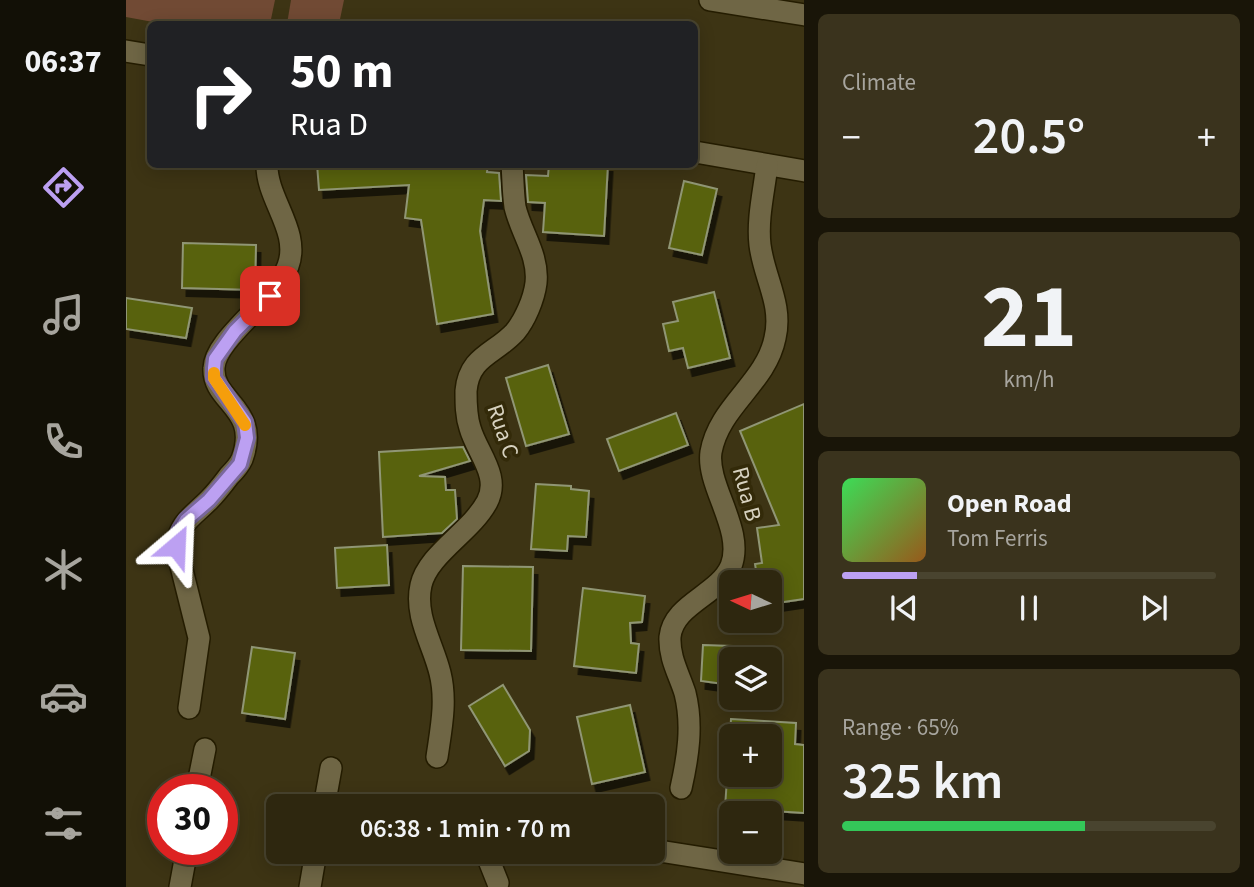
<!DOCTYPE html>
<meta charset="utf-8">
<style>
body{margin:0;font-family:"Source Sans 3",sans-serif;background:#3a331d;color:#f1f3f6;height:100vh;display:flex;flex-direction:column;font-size:26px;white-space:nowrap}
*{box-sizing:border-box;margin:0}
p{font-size:23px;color:#a7a59e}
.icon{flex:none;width:38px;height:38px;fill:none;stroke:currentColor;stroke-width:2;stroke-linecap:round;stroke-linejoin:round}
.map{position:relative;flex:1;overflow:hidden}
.drawer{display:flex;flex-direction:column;gap:14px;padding:14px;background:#191508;width:450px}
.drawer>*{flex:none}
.hud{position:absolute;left:21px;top:21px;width:551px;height:147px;border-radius:10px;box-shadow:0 4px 18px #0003,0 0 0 2px #49442f;background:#202124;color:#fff;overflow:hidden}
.needle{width:46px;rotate:274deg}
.buttons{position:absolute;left:593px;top:570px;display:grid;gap:14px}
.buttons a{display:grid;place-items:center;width:63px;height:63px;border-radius:10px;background:#2e270f;box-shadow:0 4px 18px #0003,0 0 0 2px #49442f;font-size:35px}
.speed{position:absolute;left:21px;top:774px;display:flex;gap:14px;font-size:35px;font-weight:700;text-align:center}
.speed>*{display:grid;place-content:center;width:91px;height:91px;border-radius:50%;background:#2e270f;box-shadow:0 4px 18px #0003,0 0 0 2px #49442f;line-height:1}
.speed .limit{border:10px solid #d22;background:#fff;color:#111}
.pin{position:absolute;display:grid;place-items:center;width:60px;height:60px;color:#fff;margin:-30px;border-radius:14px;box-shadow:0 4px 10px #0006}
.me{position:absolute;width:77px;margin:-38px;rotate:26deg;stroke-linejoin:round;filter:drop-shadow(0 0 5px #0008)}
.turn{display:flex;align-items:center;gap:24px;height:147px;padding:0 28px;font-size:32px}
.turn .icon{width:91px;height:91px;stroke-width:2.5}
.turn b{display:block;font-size:49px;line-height:60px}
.big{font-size:52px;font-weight:600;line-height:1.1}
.drawer .tile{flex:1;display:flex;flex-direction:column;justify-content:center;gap:10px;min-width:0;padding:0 24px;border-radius:10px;background:#3a331d}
.drawer .dial{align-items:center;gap:0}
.dial b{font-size:91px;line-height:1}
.song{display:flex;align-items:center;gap:21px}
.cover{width:84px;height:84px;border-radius:10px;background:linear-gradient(135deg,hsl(130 70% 55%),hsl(30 70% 35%))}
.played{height:7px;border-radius:4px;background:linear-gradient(90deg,#bca0f2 20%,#49442f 20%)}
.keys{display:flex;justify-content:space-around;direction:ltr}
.heat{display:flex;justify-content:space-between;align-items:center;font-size:38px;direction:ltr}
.charge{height:10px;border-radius:5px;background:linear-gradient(90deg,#34c759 65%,#49442f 0)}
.trip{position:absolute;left:140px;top:794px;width:399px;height:70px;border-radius:10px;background:#2e270f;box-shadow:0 4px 18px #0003,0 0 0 2px #49442f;font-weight:600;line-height:70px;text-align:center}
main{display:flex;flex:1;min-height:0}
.tabs{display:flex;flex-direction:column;width:126px;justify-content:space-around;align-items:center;background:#121006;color:#a7a59e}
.tabs .icon{width:49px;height:49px}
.tabs .active{color:#bca0f2}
.tabs b{font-size:32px;color:#f1f3f6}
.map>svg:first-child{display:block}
.green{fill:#714a34}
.building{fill:#59620f;stroke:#909674;stroke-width:2;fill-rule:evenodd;filter:url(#shadow)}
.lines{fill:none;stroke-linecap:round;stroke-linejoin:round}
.minor-casing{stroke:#241c00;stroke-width:24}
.minor{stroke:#6f6645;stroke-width:21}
.route-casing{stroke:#7a689d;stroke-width:18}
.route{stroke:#bca0f2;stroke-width:12}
.slow{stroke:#f59e0b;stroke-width:12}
.labels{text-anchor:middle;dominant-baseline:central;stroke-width:7;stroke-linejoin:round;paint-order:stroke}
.street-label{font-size:23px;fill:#d7d2c0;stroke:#332a09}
</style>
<main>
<nav class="tabs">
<b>06:37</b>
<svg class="icon active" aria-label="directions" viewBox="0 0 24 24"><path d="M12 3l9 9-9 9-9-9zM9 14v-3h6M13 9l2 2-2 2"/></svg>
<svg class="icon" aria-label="music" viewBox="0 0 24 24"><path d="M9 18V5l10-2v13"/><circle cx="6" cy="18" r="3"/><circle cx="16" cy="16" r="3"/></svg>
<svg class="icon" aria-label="phone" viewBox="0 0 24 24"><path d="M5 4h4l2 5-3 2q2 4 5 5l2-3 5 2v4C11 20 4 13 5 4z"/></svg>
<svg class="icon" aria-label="climate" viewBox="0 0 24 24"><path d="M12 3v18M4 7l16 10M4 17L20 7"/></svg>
<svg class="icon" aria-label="car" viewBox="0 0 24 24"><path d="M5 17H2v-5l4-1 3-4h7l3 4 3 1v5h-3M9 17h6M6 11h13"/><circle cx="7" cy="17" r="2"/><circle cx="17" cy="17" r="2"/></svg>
<svg class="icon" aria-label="filters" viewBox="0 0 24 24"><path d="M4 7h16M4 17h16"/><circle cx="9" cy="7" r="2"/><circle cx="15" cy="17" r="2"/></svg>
</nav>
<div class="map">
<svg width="679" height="887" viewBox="0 0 679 887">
<defs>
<filter id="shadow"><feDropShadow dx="4.5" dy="8" stdDeviation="0" flood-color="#0009"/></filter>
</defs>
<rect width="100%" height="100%" fill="#3d3414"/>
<g class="green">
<polygon points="0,0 149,0 144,24 38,24 0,17"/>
<polygon points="165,0 218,0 213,24 161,24"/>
</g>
<g class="building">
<polygon points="191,164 362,164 361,172 373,173 375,201 358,200 354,231 367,314 311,324 295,220 279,218 283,185 193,190"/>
<polygon points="423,164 482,164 478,236 417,232 419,203 402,202 400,175 422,176"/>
<polygon points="558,181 591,189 576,255 543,248"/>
<polygon points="57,243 130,245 129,290 56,288"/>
<polygon points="588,292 604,358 562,368 557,348 543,351 537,324 552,321 547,302"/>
<polygon points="0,298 66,308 60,338 0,329"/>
<polygon points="422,365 443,434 400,446 380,378"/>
<polygon points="678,404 678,599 644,604 644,583 632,583 629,564 636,563 631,528 653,525 614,431"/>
<polygon points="550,413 562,445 493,471 481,439"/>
<polygon points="337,447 344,461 293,476 319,477 320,490 329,490 331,519 316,533 257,537 253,452"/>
<polygon points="410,484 445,486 445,489 463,491 460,537 442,536 441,551 405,549"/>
<polygon points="261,545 263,585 211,588 209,548"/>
<polygon points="337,566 407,567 405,651 335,650"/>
<polygon points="457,588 519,596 516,622 504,623 505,643 513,644 510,673 448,666"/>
<polygon points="577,645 606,646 606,685 575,681"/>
<polygon points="126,647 169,653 159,719 116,713"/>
<polygon points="377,685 404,730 403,751 379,766 343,706"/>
<polygon points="504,705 519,772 466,784 451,717"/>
<path d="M605,719L670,723L669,744L678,745V813L599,808ZM606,737H644V775H606Z"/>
</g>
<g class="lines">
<defs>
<g id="minor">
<polyline points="584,0 679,15"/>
<polyline points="0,51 24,55"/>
<polyline points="569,152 679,171"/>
<path d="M63,708L73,638L50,546C55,521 65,518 83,500C90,493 97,484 103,476C108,471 113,466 116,459C135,408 86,402 88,368C89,338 150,300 162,266C175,231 140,199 141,164"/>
<path d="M311,757C315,729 321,701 314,673C307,644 288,616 295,585C302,554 345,532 361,502C375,476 351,453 344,428C340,416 340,404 340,391C343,356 369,354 389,332C399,320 408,299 410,283C413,255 395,233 389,207C387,193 387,178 386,164"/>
<path d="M555,788C562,757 567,725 559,693C553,674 543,658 544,637C547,604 593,595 605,566C619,530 580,486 585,452C593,406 640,383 649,338C657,304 638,278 634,245C631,219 638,191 641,165"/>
<polyline points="71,789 79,749"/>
<polyline points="198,807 205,768"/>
<polyline points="527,850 679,874"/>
<polyline points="365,852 362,858 372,883"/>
<polyline points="54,887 61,849"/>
<polyline points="184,887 190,852"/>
</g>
</defs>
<use href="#minor" class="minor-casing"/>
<use href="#minor" class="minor"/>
</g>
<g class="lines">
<defs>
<polyline id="route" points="50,546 53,531 60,520 83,500 114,464 121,438 119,422 88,378 88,368 89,359 109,331 144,296"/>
</defs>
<use href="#route" class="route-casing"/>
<use href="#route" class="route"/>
<polyline class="slow" points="88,373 88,378 119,425"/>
</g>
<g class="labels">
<g class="street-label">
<text transform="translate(377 431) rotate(71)">Rua C</text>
<text transform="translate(621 494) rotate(75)">Rua B</text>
</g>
</g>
</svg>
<div class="buttons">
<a><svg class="needle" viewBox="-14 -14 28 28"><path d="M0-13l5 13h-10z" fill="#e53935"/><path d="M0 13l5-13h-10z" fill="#a7a59e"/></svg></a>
<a><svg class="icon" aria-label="layers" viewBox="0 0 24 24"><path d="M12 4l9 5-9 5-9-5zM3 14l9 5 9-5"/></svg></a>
<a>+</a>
<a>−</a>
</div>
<div class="speed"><div class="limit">30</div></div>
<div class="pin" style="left:144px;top:296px;background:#d93025"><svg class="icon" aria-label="arrive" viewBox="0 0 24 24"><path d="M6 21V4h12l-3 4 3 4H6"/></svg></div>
<svg class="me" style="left:50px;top:546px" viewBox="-20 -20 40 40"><path d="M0-17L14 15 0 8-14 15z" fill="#bca0f2" stroke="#fff" stroke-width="4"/></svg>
<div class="trip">06:38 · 1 min · 70 m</div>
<div class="hud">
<div class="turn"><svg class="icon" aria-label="right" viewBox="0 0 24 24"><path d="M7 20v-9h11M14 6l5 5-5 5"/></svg><div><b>50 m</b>Rua D</div></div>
</div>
</div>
<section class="drawer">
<div class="tile"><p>Climate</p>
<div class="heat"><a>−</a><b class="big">20.5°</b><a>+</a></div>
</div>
<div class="tile dial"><b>21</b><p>km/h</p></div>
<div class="tile">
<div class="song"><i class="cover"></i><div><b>Open Road</b><p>Tom Ferris</p></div></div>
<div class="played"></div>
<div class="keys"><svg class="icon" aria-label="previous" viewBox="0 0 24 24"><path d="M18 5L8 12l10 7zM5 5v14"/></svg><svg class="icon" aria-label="pause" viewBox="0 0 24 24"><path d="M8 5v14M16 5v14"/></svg><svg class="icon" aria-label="next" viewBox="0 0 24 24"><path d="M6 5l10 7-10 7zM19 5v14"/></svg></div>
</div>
<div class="tile"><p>Range · 65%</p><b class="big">325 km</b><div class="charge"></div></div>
</section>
</main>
